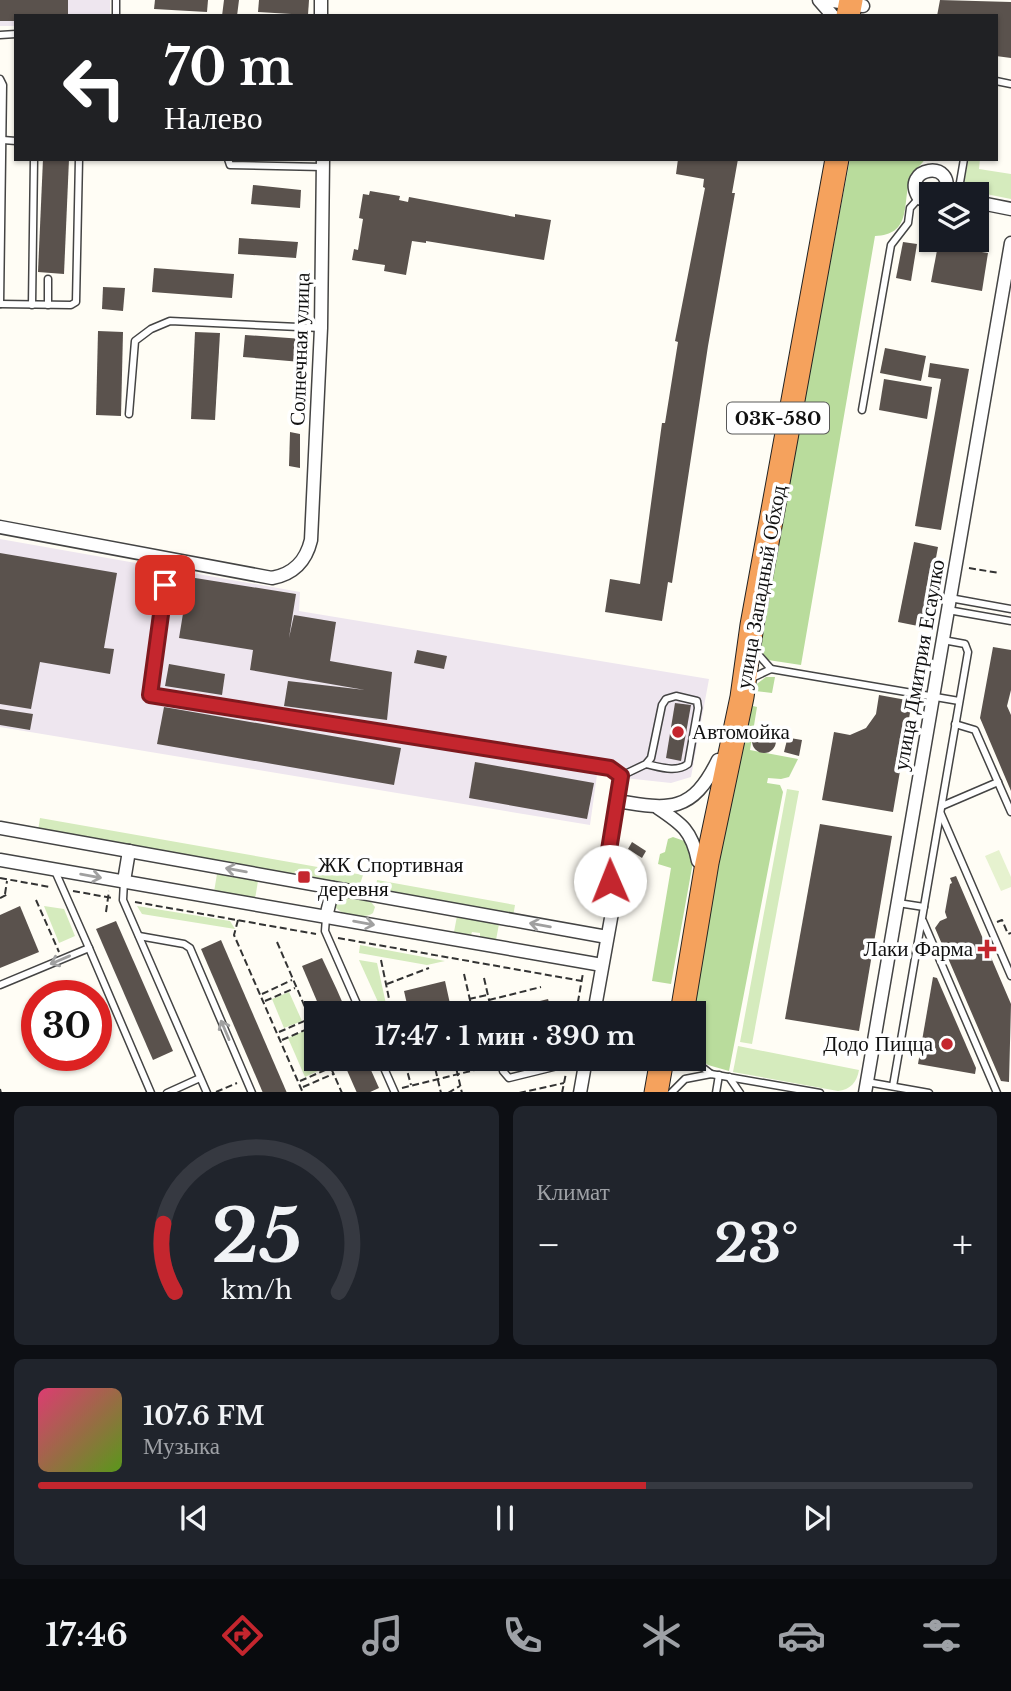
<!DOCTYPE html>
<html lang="ru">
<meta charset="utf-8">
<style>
body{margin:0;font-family:"Libre Baskerville",serif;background:#20242c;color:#f1f3f6;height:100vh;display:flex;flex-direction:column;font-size:26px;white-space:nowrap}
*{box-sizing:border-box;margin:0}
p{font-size:23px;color:#9ea1a6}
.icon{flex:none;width:38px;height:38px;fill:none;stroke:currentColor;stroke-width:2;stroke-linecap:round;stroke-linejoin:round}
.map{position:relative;height:1092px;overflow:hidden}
.side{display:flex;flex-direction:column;gap:14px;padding:14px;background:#0d0f14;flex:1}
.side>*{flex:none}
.top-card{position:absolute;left:14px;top:14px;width:984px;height:147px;border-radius:0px;box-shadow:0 2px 5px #0004;background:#202124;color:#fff;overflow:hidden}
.controls{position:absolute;left:919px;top:182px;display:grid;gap:14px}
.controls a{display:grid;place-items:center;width:70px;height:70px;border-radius:0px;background:#171b24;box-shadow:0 2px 5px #0004;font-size:35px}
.speed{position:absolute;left:21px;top:980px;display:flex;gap:14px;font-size:35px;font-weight:700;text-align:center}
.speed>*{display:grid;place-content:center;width:91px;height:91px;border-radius:50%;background:#171b24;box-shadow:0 2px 5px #0004;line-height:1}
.speed .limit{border:10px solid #d22;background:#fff;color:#111}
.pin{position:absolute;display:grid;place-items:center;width:60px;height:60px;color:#fff;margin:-30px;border-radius:14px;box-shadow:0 4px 10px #0006}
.me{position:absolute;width:77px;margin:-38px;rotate:359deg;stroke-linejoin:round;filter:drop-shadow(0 0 5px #0008)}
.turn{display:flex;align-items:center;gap:24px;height:147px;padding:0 35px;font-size:32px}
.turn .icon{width:91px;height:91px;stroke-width:2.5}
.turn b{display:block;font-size:49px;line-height:60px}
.big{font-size:52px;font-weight:700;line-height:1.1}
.side .widget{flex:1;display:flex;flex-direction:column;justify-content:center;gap:10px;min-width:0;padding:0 24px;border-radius:10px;background:#20242c}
.side .dial{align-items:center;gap:0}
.dial svg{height:182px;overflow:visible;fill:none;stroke:#363941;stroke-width:7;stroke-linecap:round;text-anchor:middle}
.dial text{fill:#f1f3f6;stroke:none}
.song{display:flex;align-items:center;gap:21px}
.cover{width:84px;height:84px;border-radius:10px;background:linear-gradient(135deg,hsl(340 70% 55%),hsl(90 70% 35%))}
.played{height:7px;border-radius:4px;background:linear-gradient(90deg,#c4262e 65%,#363941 65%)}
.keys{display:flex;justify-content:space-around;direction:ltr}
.heat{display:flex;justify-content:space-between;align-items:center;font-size:38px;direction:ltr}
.side .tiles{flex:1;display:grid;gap:14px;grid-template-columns:1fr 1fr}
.widget:last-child{grid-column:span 2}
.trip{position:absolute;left:304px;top:1001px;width:402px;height:70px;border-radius:0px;background:#171b24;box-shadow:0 2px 5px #0004;font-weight:700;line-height:70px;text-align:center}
.tab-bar{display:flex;height:112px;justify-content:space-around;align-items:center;background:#090b0e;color:#9ea1a6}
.tab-bar .icon{width:49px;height:49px}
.tab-bar .current{color:#c4262e}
.tab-bar b{font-size:32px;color:#f1f3f6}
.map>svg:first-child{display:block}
.industrial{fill:#eee6ef}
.green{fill:#d5ebbd}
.forest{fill:#b9dc9c}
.pitch{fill:#e6f2cf}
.building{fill:#5a524d}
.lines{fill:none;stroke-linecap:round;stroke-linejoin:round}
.lane-casing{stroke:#444;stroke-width:9}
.street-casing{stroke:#444;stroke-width:15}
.highway-casing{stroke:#222;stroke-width:25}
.path{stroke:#333;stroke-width:2;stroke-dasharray:7 3.5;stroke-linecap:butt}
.lane{stroke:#fff;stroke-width:6}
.street{stroke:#fff;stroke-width:12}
.highway{stroke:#f5a25d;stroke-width:23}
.oneway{stroke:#a0a0a0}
.route-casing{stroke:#7f191e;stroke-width:18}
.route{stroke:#c4262e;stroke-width:12}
.poi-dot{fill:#c4262e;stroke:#fff;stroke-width:2.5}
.labels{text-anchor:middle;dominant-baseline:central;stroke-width:7;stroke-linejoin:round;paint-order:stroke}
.shield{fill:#fff;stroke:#585858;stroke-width:2}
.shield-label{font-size:19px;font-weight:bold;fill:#111}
.street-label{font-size:21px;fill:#111;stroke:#fff}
.poi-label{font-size:21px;fill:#111;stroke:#fff;text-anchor:start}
</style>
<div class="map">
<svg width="1011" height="1093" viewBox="0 0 1011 1093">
<rect width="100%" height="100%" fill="#fffdf5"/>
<g class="industrial">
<polygon points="0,0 110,0 110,16 16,16 16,26 0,26"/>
<polygon points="0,539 300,592 299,611 709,679 691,777 671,783 597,775 590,825 0,727"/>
</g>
<g class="green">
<polygon points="980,159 979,169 1011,174 1011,199 966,190 964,183 968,162 970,159"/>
<polygon points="787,789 799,791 752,1044 740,1042"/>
<polygon points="40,818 363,875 360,884 355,886 309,879 309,873 295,871 294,875 38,831"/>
<polygon points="217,874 258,881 255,899 214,892"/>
<polygon points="377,880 515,905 513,917 379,891 376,886"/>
<path d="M344,896L371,902L375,907L373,913C365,919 344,916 336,908L335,902Z"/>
<polygon points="44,906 64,909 75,936 59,943"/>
<polygon points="137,906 230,921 235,929 142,914"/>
<polygon points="457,916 499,924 496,940 480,937 480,933 472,932 471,935 454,932"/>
<polygon points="360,945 445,961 427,965 359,953"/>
<polygon points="359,960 377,963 388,1013 383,1013"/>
<polygon points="289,992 302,1021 284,1028 272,999"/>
<polygon points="306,1030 322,1069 305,1077 288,1038"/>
<path d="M738,1046L859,1070C857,1082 850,1090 838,1091L733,1072Z"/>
</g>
<g class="forest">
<path d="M850,159H925C920,167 911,172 909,182C903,205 911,235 875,236L801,665L768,660L760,649L794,452Z"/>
<polygon points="766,677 775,677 772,693 755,691 753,706 757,707 750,750 798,759 789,777 781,779 768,778 767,783 780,785 783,792 729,1071 708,1065 695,1055 695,1013 692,1013 749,700 754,686"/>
<polygon points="673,837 687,842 693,862 671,984 652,981 671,868 658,864 660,854 665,852 668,839"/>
</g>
<polygon class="pitch" points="999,850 1011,877 1011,887 1001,891 985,856"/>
<g class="building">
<polygon points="0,0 68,0 68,16 16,16 16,21 0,21"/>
<polygon points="155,0 208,0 207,12 154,9"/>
<polygon points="224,0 239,0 237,16 222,16"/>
<polygon points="259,0 309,0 308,15 258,12"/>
<polygon points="940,0 1011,2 1011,58 996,56 996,16 937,16"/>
<polygon points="43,159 69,159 64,274 38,272"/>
<polygon points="678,159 738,159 732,193 735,193 708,346 672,583 668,582 662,621 605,612 610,579 640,584 662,423 665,423 678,342 675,341 705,188 703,187 704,179 676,174"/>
<polygon points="253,185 301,190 300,208 251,204"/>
<polygon points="370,191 400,196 399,200 408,202 409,197 515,217 515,214 551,220 544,260 426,241 426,243 412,241 406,275 384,271 385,265 352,260 354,249 358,250 363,219 359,218 363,194 369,195"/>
<polygon points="239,238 298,242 296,258 238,254"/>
<polygon points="903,242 917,244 911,281 896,278"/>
<polygon points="938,245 988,253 982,291 931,282"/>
<polygon points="154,268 234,274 232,298 152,292"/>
<polygon points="103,287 125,288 123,311 102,309"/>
<polygon points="98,331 123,332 121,416 96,415"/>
<polygon points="195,332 220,333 215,420 191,419"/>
<polygon points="245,335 303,339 301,362 243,357"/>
<polygon points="885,348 926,356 921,381 880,373"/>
<polygon points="930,363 969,369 941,530 915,526 941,379 928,377"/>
<polygon points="884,379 932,387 927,419 879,410"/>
<polygon points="290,432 300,434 300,468 289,466"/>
<polygon points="914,542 938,547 923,627 898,622"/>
<polygon points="0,553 117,573 104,648 114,649 110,674 40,662 31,709 0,704"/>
<polygon points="189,577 296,594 289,638 294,615 336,622 330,661 392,672 387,720 284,706 288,681 365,690 250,670 253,650 179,638"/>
<polygon points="993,647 1011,650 1011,690 1007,706 1011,715 1011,791 980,718"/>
<polygon points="417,650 447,656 444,669 414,663"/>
<polygon points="169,664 225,674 222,695 165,686"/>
<polygon points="879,695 912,701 893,812 822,800 834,732 850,735 866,728 876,714"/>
<polygon points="675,703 691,705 681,761 666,758"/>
<polygon points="164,707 401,748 394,785 157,744"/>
<polygon points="0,709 33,714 30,730 0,725"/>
<circle cx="764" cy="741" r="12"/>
<polygon points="790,738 802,740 799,756 784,752 787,740 790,740"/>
<polygon points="475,762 594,783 587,819 469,798"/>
<polygon points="820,824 892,836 859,1031 785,1019"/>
<polygon points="632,842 646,851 642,858 628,849"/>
<polygon points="956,876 1011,1004 1009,1082 1001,1081 935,928 940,921 947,918 945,912 950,884 952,883 950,878"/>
<polygon points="20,906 39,952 0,968 0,915"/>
<polygon points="116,921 173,1051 153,1060 96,929"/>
<polygon points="221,940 287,1093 263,1093 201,949"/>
<polygon points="322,958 337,990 347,1013 322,1013 302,966"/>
<polygon points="933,977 937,978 976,1068 975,1074 918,1064"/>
<polygon points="445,981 452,1013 409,1013 404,991"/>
<polygon points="548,999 552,1013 509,1013 508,1009"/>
<polygon points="342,1059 366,1059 379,1088 368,1093 357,1093"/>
</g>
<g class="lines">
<defs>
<g id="lane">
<polyline points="116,16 116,0"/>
<polyline points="0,35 16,34"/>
<polyline points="0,79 3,85 0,304"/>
<polyline points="996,81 1011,84"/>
<polyline points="3,140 16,141"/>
<polyline points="228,159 230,165 323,167"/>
<polyline points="958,194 964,159"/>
<polyline points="0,304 71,305 76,302 79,159"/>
<polyline points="32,305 34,159"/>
<polyline points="48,305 48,279"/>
<polyline points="862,410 891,245 908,223 910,208 919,198"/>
<polyline points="129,414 135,341 151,329 170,321 321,328"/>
<polyline points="165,585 150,695 610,768 621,776 617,801"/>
<polyline points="950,598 1011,609"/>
<polyline points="948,610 1011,621"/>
<polyline points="756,652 771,669"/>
<polyline points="750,679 771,669 959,701"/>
<polyline points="955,724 975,730 1011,812"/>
<path d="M621,776L646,764L651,758L662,705L666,699L676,696L697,701L698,708L688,764C676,773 660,767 646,764"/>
<polyline points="942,806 998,782"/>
<polyline points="941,814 1011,976"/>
<polyline points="124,881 123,900 207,1093"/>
<polyline points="898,903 924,907"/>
<polyline points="326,918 325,931 361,1013"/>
<polyline points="923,921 997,1093"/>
<polyline points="139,936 184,944 190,948 252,1093"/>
<polyline points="89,948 151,1093"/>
<polyline points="0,985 89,948 55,871"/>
<polyline points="380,1059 395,1093"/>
<polyline points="500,1059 503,1071 509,1078 586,1059"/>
<polyline points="692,1059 711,1074"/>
<polyline points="382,1062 397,1059"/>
<polyline points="729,1077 740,1093"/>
<polyline points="867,1082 929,1093"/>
<polyline points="893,1086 968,652 965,644 943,640"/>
<polyline points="167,1093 200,1078"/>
<polyline points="671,1093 685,1079 711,1074 820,1093"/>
<polyline points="716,1093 719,1075"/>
</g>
<g id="street">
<polyline points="321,0 321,16"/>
<polyline points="819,0 833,16"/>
<polyline points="828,0 863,6"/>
<polyline points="976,202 1011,209"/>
<path d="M931,203L919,198C899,167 957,158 945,194"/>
<path d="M0,527L272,578C294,574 306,561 311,540L321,328L323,159"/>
<path d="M658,808C682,824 692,831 698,861"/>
<polyline points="0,828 607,937"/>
<polyline points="0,860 602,965"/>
<polyline points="124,881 129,851"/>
<polyline points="326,917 333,888"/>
<path d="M594,1013L613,907L608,856L617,801C670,810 692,813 718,760"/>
<polyline points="580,1093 586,1059"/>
<polyline points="865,1093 1011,243"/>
</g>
<g id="highway">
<polyline points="848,16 851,0"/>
<polyline points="682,1013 707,863 742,697 752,625 837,159"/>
<polyline points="656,1093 662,1059"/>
</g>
</defs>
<use href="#lane" class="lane-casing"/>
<use href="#street" class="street-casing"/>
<use href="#highway" class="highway-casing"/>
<g class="path">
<polyline points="969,568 999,573"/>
<polyline points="0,878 50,887"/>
<polyline points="73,891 112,898"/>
<polyline points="5,894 7,881"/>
<polyline points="0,898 8,894"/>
<polyline points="36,900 59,952"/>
<polyline points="135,902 316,934"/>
<polyline points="106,912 109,891"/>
<polyline points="238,920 234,935 303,1093"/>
<polyline points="997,922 1002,920 1008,934 1011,933"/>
<polyline points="338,938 582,981"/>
<polyline points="277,942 317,1035"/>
<polyline points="381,960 392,1013"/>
<polyline points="464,974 473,1013"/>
<polyline points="484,978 492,1013"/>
<polyline points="387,984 429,968"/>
<polyline points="262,994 292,980"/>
<polyline points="469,999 487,995"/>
<polyline points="489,1000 541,987"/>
<polyline points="265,1001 295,988"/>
<polyline points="485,1013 491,1012"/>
<polyline points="576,1013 583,973"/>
<polyline points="279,1032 309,1019"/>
<polyline points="282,1040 312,1027"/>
<polyline points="327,1059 342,1093"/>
<polyline points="433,1059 441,1093"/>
<polyline points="454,1059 462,1093"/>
<polyline points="405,1063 411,1085"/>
<polyline points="300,1081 330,1068"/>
<polyline points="303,1087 333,1074"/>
<polyline points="402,1088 491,1066"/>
<polyline points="0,1089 1,1093"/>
<polyline points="216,1092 237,1083"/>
<polyline points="448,1093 460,1086"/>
<polyline points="519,1093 564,1083"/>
<polyline points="562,1093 566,1073"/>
</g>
<use href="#lane" class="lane"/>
<use href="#street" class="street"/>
<use href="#highway" class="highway"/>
</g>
<defs><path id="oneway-shaft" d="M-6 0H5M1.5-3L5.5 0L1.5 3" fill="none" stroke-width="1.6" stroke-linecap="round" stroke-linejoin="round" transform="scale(1.75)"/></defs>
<g class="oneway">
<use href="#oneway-shaft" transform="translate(236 870) rotate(-170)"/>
<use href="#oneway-shaft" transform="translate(91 876) rotate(10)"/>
<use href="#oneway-shaft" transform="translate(364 923) rotate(10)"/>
<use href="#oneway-shaft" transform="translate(540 925) rotate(-170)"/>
<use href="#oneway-shaft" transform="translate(60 960) rotate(157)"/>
<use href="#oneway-shaft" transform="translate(225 1030) rotate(-113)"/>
</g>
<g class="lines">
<defs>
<polyline id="route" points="165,585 150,695 610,768 621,776 608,856 610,881"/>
</defs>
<use href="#route" class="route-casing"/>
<use href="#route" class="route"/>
</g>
<g class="poi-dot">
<circle cx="678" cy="732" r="7"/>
<rect x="297" y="870" width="14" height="14" rx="3.5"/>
<path d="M983.5 938.5h7v7h7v7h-7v7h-7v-7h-7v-7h7z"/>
<circle cx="947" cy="1044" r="7"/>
</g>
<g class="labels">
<rect class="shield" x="727" y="402.5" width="102" height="31" rx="5"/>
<g class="shield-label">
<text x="778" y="418">03К-580</text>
</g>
<g class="street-label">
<text transform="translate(300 349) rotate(-88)">Солнечная улица</text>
<text transform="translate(761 587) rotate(-80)">улица Западный Обход</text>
<text transform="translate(919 665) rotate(-80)">улица Дмитрия Есаулко</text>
</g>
<g class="poi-label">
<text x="692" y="732">Автомойка</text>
<text x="318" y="865">ЖК Спортивная<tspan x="318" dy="24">деревня</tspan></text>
<text x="973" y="949" text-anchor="end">Лаки Фарма</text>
<text x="933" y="1044" text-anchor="end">Додо Пицца</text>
</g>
</g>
</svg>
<div class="controls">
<a><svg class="icon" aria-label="layers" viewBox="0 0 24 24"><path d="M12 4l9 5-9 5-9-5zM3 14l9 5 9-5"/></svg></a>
</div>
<div class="speed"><div class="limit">30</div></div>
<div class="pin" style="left:165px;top:585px;background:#d93025"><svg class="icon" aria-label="arrive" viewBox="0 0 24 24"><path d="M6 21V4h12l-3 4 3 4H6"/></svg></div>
<svg class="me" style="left:610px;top:881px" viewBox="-20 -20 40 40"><circle r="19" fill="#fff"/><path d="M0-13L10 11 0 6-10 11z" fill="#c4262e"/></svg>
<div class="trip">17:47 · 1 мин · 390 m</div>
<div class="top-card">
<div class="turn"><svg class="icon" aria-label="left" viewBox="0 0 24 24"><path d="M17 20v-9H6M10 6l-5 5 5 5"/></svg><div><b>70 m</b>Налево</div></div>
</div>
</div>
<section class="side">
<div class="tiles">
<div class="widget dial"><svg viewBox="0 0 100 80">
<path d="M14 69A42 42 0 1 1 86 69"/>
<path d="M14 69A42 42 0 0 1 9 39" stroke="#c4262e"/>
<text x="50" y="56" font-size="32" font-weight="700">25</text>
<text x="50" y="72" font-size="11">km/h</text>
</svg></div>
<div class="widget"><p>Климат</p>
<div class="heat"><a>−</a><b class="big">23°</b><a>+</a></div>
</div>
<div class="widget">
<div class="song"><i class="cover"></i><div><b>107.6 FM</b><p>Музыка</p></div></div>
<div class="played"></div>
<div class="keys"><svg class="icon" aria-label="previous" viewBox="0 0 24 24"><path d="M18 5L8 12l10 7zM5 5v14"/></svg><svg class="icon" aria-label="pause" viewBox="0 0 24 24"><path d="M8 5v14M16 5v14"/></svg><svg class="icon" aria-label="next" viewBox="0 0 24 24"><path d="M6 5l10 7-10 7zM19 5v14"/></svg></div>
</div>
</div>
</section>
<nav class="tab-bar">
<b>17:46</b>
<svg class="icon current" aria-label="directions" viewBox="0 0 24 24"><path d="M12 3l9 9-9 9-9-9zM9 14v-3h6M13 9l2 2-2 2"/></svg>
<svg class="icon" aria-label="music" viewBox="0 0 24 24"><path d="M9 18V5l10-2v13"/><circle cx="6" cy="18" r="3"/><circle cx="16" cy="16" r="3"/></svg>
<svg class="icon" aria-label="phone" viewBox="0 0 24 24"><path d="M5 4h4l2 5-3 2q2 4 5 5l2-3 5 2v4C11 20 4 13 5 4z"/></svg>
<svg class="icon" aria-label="climate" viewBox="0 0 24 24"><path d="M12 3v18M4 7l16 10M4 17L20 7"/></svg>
<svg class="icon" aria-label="car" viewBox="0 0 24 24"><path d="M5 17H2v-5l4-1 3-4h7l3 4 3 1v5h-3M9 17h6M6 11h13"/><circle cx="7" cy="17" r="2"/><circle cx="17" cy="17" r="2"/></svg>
<svg class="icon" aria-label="filters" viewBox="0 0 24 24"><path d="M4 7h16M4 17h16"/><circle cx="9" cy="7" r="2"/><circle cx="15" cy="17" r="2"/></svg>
</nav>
